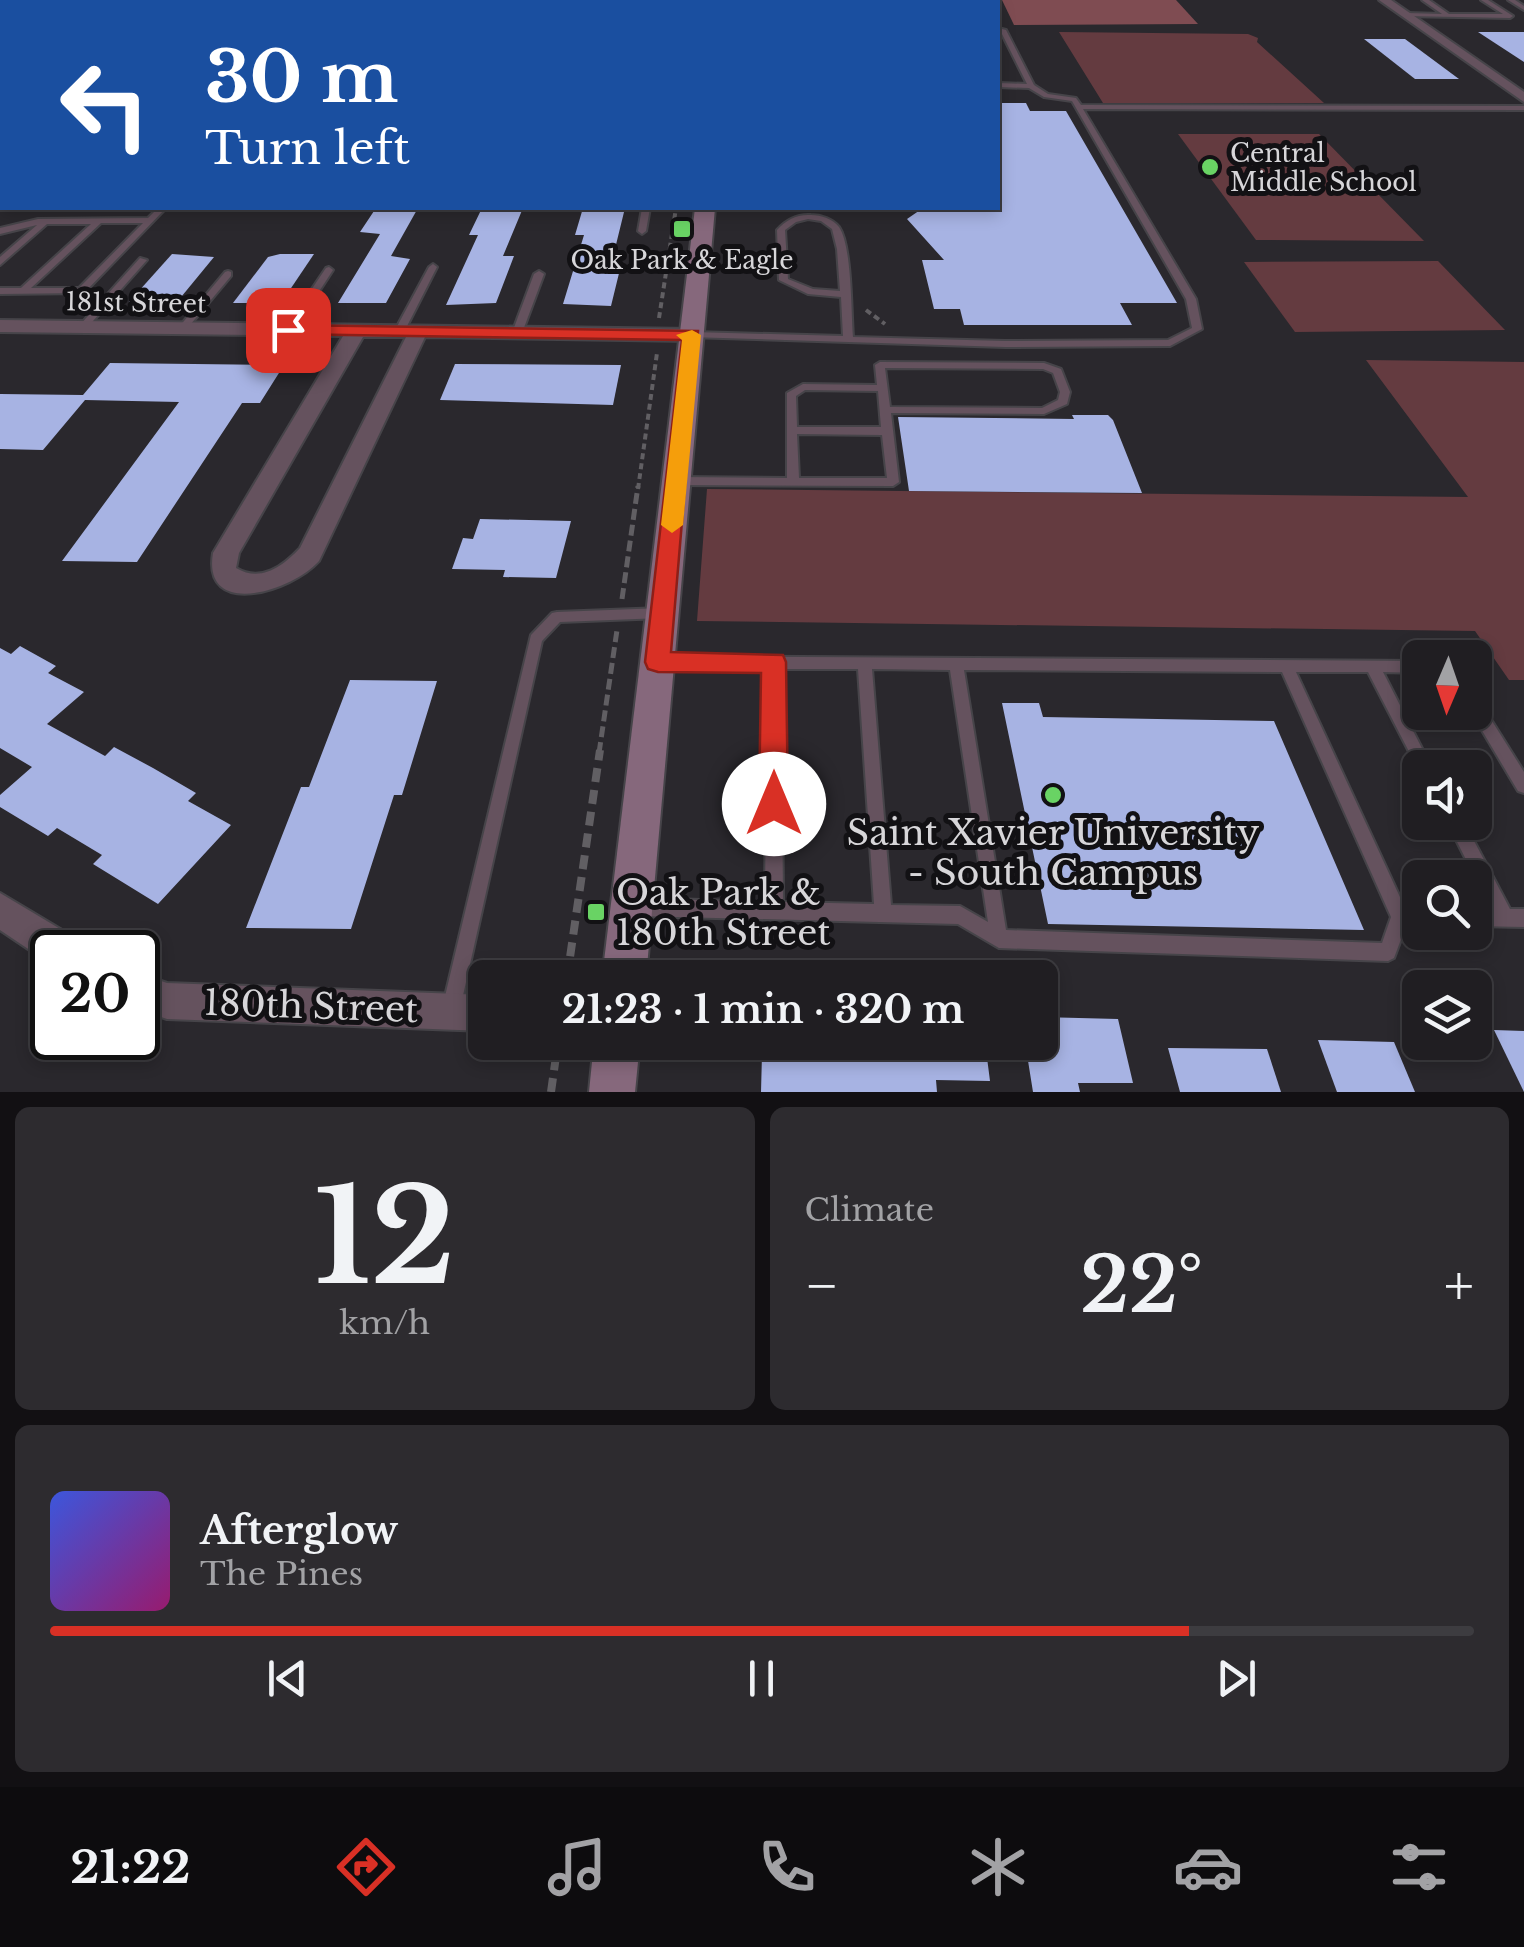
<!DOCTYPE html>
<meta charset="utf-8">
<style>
body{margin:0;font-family:"Libre Baskerville",serif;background:#2d2b2f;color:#f1f3f6;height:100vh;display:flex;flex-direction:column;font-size:38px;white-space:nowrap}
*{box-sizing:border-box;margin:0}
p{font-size:32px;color:#a2a2a5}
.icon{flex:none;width:55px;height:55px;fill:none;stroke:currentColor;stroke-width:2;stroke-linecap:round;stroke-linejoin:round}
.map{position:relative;height:1092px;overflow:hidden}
.panel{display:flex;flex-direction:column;gap:15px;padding:15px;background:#121013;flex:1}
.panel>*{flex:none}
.hud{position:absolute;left:0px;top:0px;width:1000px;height:210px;box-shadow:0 5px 15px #0003,0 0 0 2px #3d3c40;background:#1a4fa0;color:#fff;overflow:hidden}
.needle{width:65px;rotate:182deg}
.controls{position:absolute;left:1402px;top:640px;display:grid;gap:20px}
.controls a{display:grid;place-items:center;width:90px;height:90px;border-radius:15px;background:#201e22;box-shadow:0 5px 15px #0003,0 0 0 2px #3d3c40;font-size:50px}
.speed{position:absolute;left:30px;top:930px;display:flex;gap:20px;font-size:50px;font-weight:700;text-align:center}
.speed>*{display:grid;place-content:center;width:130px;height:130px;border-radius:50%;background:#201e22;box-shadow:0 5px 15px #0003,0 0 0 2px #3d3c40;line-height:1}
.speed .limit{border:5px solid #111;border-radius:15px;background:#fff;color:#111}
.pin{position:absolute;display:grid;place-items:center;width:85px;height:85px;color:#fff;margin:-42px;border-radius:20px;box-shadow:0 5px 15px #0006}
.me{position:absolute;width:110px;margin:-55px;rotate:0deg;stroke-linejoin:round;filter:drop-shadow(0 0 8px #0008)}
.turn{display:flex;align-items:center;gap:35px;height:210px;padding:0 40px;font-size:45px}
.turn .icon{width:130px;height:130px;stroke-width:2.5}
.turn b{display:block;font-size:70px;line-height:85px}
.big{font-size:75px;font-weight:700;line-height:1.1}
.panel .card{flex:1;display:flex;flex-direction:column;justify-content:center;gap:15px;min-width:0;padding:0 35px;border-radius:15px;background:#2d2b2f}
.panel .dial{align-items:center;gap:0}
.dial b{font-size:130px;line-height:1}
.song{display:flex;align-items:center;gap:30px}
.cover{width:120px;height:120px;border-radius:15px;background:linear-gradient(135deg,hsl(230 70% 55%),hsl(320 70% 35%))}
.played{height:10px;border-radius:5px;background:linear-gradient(90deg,#d93025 80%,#3d3c40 80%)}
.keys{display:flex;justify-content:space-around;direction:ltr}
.heat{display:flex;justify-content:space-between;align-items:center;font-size:55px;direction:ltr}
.panel .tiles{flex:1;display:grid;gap:15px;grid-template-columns:1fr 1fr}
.card:last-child{grid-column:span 2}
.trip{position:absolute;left:468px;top:960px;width:590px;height:100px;border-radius:15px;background:#201e22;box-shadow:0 5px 15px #0003,0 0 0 2px #3d3c40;font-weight:700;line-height:100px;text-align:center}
.tabs{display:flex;height:160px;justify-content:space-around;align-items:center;background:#0d0c0e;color:#a2a2a5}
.tabs .icon{width:70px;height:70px}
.tabs .selected{color:#d93025}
.tabs b{font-size:45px;color:#f1f3f6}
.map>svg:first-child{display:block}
.green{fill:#643b40}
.forest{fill:#7f4c52}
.building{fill:#a7b3e3}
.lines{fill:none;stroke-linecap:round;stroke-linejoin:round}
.lane-casing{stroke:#464449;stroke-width:4}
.street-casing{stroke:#464449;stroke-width:4}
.secondary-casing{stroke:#464449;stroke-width:4}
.path-far2{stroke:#615f63;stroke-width:4;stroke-dasharray:6 4;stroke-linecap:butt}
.path-far1{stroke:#615f63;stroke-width:5;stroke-dasharray:11 5;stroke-linecap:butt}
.path{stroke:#615f63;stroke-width:8;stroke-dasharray:14 8;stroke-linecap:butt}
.lane{fill:#65525e;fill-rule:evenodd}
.street{fill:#65525e;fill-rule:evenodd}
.secondary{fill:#86687c;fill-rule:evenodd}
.route{fill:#d93025;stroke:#8d1f18;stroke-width:2.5}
.slow{fill:#f59e0b}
.poi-dot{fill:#69d364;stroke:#121114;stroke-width:4}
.labels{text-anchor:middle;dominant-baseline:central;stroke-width:10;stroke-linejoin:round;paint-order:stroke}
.far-poi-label{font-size:25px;fill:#d7d6d9;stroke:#121114;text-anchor:start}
.far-street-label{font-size:25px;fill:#d7d6d9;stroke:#121114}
.near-poi-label{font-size:35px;fill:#d7d6d9;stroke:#121114}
.near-street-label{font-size:35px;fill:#d7d6d9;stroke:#121114}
</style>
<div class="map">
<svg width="1524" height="1092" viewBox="0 0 1524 1092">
<rect width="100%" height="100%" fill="#2a282d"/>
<g class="green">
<polygon points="1059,32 1248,34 1258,38 1257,42 1324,103 1103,103"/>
<polygon points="1178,134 1319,134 1424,241 1256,240"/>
<polygon points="1438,261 1505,330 1295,332 1244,262"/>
<polygon points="1366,360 1524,362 1524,680 1509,680 1475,631 697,621 707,489 1468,497"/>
</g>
<polygon class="forest" points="1002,0 1176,0 1198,24 1014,25"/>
<g class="building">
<polygon points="1478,32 1524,32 1524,62"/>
<polygon points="1364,39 1405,39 1459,79 1415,79"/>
<polygon points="998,103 1026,103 1030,111 1066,111 1177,303 1120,303 1132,325 964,325 960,309 934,309 922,260 944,260 907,219 923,208 998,208"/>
<polygon points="376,208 418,208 391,256 410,259 386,303 338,303 380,234 360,232"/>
<polygon points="482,208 523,208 503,256 514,256 496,303 446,305 478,235 469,235"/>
<polygon points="583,208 625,208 612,261 622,261 611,306 563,304 584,235 575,235"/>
<polygon points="172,254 214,257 177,302 129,302"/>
<polygon points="280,254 314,254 281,303 233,303 268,257"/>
<polygon points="110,363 284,365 260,403 242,403 137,562 62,561 179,402 85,400 43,450 0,449 0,394 83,395"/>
<polygon points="455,364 621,365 613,405 440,400"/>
<polygon points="1072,415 1108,415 1113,420 1142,493 909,491 898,417 1074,419"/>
<polygon points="480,519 571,521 556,578 503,577 505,570 452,569 463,538 473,539"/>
<polygon points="20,646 56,666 48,673 84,692 47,724 105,756 114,747 153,768 196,793 188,801 231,825 158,904 93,864 102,855 57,828 48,836 0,807 0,795 32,767 0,748 0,648 11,654"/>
<polygon points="350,680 437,681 402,795 394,795 351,929 246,928 301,787 309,787"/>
<polygon points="1002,703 1039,703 1043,717 1274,721 1364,930 1048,924"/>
<polygon points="1040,1017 1118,1019 1133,1083 1078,1083 1080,1092 1033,1092 1025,1042 1040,1042"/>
<polygon points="1494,1030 1524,1031 1524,1092"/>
<polygon points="1318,1040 1394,1042 1415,1092 1337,1092"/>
<polygon points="887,1042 985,1042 990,1081 936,1080 937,1092 761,1092 762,1054 888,1056"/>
<polygon points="1168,1048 1267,1049 1281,1092 1180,1092"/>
</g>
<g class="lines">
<defs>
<g id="lane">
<polygon points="354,0 360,0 358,2 353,2"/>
<polygon points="984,0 990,0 992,2 986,2"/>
<polygon points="1422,0 1429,0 1449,14 1503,14 1481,0 1488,0 1513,16 1510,18 1404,16 1406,13 1442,14"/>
<polygon points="1508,0 1515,0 1524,6 1524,10"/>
<path d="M998,28L1006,30L1034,85L1048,94L1076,98L1081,105L1524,106V110L1083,109L1196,299L1202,329L1170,346L1005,347L689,337L687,335L692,332L843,336L841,297L808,294L779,280L777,230C786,220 797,214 811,215C821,215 833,219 839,227C852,246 851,312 853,337L1005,341L1168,340L1192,328L1186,299L1072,101L1044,97L1029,88L998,87V83L1027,84L1001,32H998ZM808,219L821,221L832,229L837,249L840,291L813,289L788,279L785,230L796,222Z"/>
<path d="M158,208H166L84,293L0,294V288H21L91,224H47L0,265V257L37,225L0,234V228L38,219L148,218ZM101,223H143L79,288H31Z"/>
<polygon points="642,208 650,208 646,231 642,234 638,231"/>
<polygon points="140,258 147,260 85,330 79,330 79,326"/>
<polygon points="433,264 437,267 404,332 402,334 396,334 394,332 429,267"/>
<polygon points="329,267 333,270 294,330 292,332 286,332 284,330 326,268"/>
<polygon points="228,271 231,272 231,276 185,331 179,331 179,327 225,272"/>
<polygon points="539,271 544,274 522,333 520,335 514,335 512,333 534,274"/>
<path d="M880,362L1044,363L1061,369L1070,392L1067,404L1044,414L891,413L899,482L893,486L676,485L670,481L676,477L787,478V393L803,384L877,385L875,365ZM885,368L1043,369L1053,373L1060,392L1058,400L1042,408L890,407ZM805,390L878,391L881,427H797L796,396ZM797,434L882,435L887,478H799Z"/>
<polygon points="662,608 667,609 669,613 667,617 662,618 560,622 542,641 460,1009 458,1016 451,1018 444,1016 442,1009 531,635 552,613 557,612"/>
<path d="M660,656L1420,661V673L1383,672L1432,768H1420V773L1368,672H1296L1405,908H1420V926H1406L1394,958L1388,961L999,948L958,924L638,916L632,913L629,907L632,901L638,898L765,902L767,668H660L655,666L653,662L655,658ZM781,669H858L874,904L783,902ZM872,669L950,670L988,922L960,906L891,905ZM964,670L1282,672L1391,917L1382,943L1006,930Z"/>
<polygon points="1475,700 1480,702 1524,772 1524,793 1518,791 1471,712 1475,712"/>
<polygon points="1447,822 1464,822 1510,909 1524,909 1524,927 1475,926 1475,908 1491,909"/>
</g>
<g id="street">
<polygon points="1379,0 1391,0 1524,92 1524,102"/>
<rect x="0" y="10" width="2" height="6"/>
<path d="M0,320L692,329L702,335L692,341L425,337L319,561C291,592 202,619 213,553L343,336L0,332ZM363,337H406L300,548C283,566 261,583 236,568L239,553Z"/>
<polygon points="0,893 77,939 82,952 52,952 52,965 0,930"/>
<polygon points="138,973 167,983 485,995 485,1031 167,1019 138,1009"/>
</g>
<g id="secondary">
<polygon points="720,0 734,0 734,2 721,2"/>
<polygon points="695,208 715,208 646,978 602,978"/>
<polygon points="594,1042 640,1042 635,1092 589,1092"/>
</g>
</defs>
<use href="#lane" class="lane-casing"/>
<use href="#street" class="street-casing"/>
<use href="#secondary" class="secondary-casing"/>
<g class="path-far2">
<polyline points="866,310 885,324"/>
<polyline points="659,318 676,208"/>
<polyline points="638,489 657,353"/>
</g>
<g class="path-far1">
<polyline points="622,599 638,486"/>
<polyline points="599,753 617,630"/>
</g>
<g class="path">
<polyline points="567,978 600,750"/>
<polyline points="551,1092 558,1042"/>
</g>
<use href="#lane" class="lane"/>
<use href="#street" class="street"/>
<use href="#secondary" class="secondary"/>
</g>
<polygon class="route" points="288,325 698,331 671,652 783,655 786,662 788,804 784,813 774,817 764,813 759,804 761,673 658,672 648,669 645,662 682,340 282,334 280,330"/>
<polygon class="slow" points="692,330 701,335 683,525 672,533 661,525 682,340 676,335"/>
<g class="poi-dot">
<circle cx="1210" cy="167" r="10"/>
<rect x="672" y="219" width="20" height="20" rx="5"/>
<circle cx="1053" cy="795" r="10"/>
<rect x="586" y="902" width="20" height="20" rx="5"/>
</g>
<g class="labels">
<g class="far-poi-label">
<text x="1230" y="153">Central<tspan x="1230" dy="29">Middle School</tspan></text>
<text x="682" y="260" text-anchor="middle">Oak Park &amp; Eagle</text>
</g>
<g class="far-street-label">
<text transform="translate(136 303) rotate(1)">181st Street</text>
</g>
<g class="near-poi-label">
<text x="1053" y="832">Saint Xavier University<tspan x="1053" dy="40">- South Campus</tspan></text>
<text x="616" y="892" text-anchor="start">Oak Park &amp;<tspan x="616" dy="40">180th Street</tspan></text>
</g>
<g class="near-street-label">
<text transform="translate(311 1006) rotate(2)">180th Street</text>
</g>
</g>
</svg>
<div class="controls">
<a><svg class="needle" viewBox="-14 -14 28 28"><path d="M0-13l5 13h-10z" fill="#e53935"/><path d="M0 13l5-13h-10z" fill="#a2a2a5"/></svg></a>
<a><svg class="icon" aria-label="sound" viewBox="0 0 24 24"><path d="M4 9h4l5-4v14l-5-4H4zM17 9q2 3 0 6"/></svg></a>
<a><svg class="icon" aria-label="search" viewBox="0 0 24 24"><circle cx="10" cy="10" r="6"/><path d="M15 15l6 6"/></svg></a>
<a><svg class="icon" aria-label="layers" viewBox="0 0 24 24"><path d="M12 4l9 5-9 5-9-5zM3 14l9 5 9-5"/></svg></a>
</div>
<div class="speed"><div class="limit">20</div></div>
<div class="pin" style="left:288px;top:330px;background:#d93025"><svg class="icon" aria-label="arrive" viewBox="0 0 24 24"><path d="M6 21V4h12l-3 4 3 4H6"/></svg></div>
<svg class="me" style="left:774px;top:804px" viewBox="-20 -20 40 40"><circle r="19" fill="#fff"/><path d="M0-13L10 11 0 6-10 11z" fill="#d93025"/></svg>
<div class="trip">21:23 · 1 min · 320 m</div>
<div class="hud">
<div class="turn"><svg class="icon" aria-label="left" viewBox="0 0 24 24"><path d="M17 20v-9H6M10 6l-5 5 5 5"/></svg><div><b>30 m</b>Turn left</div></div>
</div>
</div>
<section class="panel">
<div class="tiles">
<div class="card dial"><b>12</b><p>km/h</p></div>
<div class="card"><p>Climate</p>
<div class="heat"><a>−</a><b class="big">22°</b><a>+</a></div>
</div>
<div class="card">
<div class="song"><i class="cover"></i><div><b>Afterglow</b><p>The Pines</p></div></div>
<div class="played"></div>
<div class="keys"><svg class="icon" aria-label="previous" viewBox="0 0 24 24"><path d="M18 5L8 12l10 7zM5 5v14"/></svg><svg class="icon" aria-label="pause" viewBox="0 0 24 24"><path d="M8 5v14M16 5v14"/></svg><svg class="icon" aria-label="next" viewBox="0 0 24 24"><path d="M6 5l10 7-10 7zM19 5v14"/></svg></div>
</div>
</div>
</section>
<nav class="tabs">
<b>21:22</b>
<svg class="icon selected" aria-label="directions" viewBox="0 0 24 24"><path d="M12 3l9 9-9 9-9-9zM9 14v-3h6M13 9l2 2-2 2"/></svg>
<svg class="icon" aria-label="music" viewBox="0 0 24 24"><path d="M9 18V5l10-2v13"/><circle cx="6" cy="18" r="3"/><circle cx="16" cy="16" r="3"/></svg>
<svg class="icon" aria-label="phone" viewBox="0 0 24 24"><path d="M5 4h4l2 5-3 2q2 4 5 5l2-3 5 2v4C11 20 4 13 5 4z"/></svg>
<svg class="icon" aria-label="climate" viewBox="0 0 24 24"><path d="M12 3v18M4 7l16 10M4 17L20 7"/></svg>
<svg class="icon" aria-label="car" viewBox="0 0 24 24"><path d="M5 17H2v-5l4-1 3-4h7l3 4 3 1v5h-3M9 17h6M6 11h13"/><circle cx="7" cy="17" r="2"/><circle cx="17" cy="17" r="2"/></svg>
<svg class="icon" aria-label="filters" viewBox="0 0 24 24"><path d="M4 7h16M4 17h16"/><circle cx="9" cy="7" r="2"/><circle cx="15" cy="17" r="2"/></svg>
</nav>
